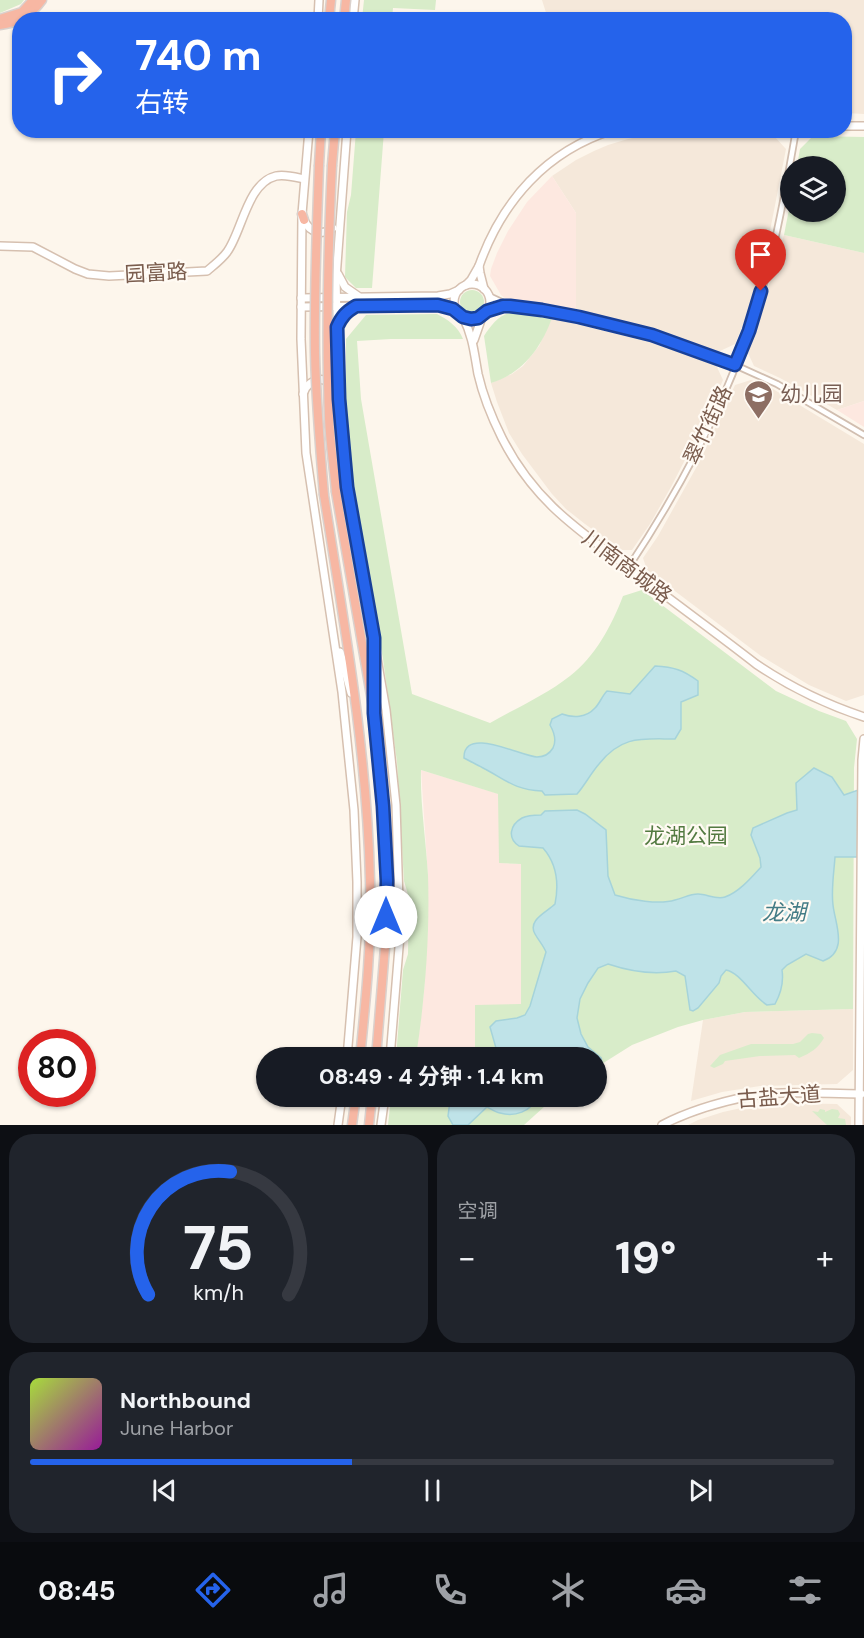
<!DOCTYPE html>
<html lang="zh">
<meta charset="utf-8">
<style>
body{margin:0;font-family:"DM Sans","Noto Sans SC",sans-serif;background:#20242c;color:#f1f3f6;height:100vh;display:flex;flex-direction:column;font-size:22px;white-space:nowrap}
*{box-sizing:border-box;margin:0}
p{font-size:20px;color:#9ea1a6}
.icon{flex:none;width:33px;height:33px;fill:none;stroke:currentColor;stroke-width:2;stroke-linecap:round;stroke-linejoin:round}
.map{position:relative;height:1125px;overflow:hidden}
.drawer{display:flex;flex-direction:column;gap:9px;padding:9px;background:#0d0f14;flex:1}
.drawer>*{flex:none}
.guide{position:absolute;left:12px;top:12px;width:840px;height:126px;border-radius:24px;box-shadow:0 2px 4px #0004;background:#2563eb;color:#fff;overflow:hidden}
.buttons{position:absolute;left:780px;top:156px;display:grid;gap:12px}
.buttons a{display:grid;place-items:center;width:66px;height:66px;border-radius:50%;background:#171b24;box-shadow:0 2px 4px #0004;font-size:30px}
.speed{position:absolute;left:18px;top:1029px;display:flex;gap:12px;font-size:30px;font-weight:700;text-align:center}
.speed>*{display:grid;place-content:center;width:78px;height:78px;border-radius:50%;background:#171b24;box-shadow:0 2px 4px #0004;line-height:1}
.speed .limit{border:9px solid #d22;background:#fff;color:#111}
.pin{position:absolute;display:grid;place-items:center;width:51px;height:51px;color:#fff;margin:-62px -26px;border-radius:50% 50% 50% 0;rotate:-45deg;box-shadow:0 0 6px #0007}
.pin .icon{rotate:45deg}
.me{position:absolute;width:66px;margin:-33px;rotate:0deg;stroke-linejoin:round;filter:drop-shadow(0 0 4px #0008)}
.turn{display:flex;align-items:center;gap:21px;height:126px;padding:0 24px;font-size:27px}
.turn .icon{width:78px;height:78px;stroke-width:2.5}
.turn b{display:block;font-size:42px;line-height:51px}
.big{font-size:45px;font-weight:700;line-height:1.1}
.drawer .card{flex:1;display:flex;flex-direction:column;justify-content:center;gap:9px;min-width:0;padding:0 21px;border-radius:24px;background:#20242c}
.drawer .dial{align-items:center;gap:0}
.dial svg{height:156px;overflow:visible;fill:none;stroke:#363941;stroke-width:7;stroke-linecap:round;text-anchor:middle}
.dial text{fill:#f1f3f6;stroke:none}
.song{display:flex;align-items:center;gap:18px}
.cover{width:72px;height:72px;border-radius:9px;background:linear-gradient(135deg,hsl(80 70% 55%),hsl(300 70% 35%))}
.played{height:6px;border-radius:3px;background:linear-gradient(90deg,#2563eb 40%,#363941 40%)}
.keys{display:flex;justify-content:space-around;direction:ltr}
.heat{display:flex;justify-content:space-between;align-items:center;font-size:33px;direction:ltr}
.drawer .tiles{flex:1;display:grid;gap:9px;grid-template-columns:1fr 1fr}
.card:last-child{grid-column:span 2}
.trip{position:absolute;left:256px;top:1047px;width:351px;height:60px;border-radius:30px;background:#171b24;box-shadow:0 2px 4px #0004;font-weight:700;line-height:60px;text-align:center}
.menu{display:flex;height:96px;justify-content:space-around;align-items:center;background:#090b0e;color:#9ea1a6}
.menu .icon{width:42px;height:42px}
.menu .current{color:#2563eb}
.menu b{font-size:27px;color:#f1f3f6}
.map>svg:first-child{display:block}
.residential{fill:#f5e8da}
.commercial{fill:#fde8e0}
.green{fill:#d8ecc9}
.water{fill:#bfe3e8;stroke:#a5d3da;stroke-width:1.5}
.lines{fill:none;stroke-linecap:round;stroke-linejoin:round}
.street-casing{stroke:#d1beb0;stroke-width:8}
.secondary-casing{stroke:#d6c0b0;stroke-width:10}
.highway-casing{stroke:#dad1cd;stroke-width:11}
.street{stroke:#fff;stroke-width:4.5}
.secondary{stroke:#fff;stroke-width:7}
.highway{stroke:#f7b7a3;stroke-width:8}
.highway-bridge-casing{stroke:#dad1cd;stroke-width:11;stroke-linecap:butt}
.highway-bridge{stroke:#f7b7a3;stroke-width:8}
.route-casing{stroke:#184099;stroke-width:15}
.route{stroke:#2563eb;stroke-width:10}
.labels{text-anchor:middle;dominant-baseline:central;stroke-width:4.5;stroke-linejoin:round;paint-order:stroke}
.street-label{font-size:21px;fill:#7a5c4d;stroke:#fffaf3}
.education-label{font-size:21px;fill:#785e54;stroke:#fffaf3;text-anchor:start}
.park-label{font-size:21px;fill:#537a41;stroke:#fffaf3}
.water-label{font-size:22px;font-style:italic;fill:#437c86;stroke:#fffaf3}
</style>
<div class="map">
<svg width="864" height="1125" viewBox="0 0 864 1125">
<rect width="100%" height="100%" fill="#fdf6ec"/>
<g class="residential">
<polygon points="542,0 864,0 864,114 845,113 844,20 548,19"/>
<polygon points="727,134 774,136 786,149 769,236 749,310 735,344 718,352 654,329 576,311 576,213 552,176 576,160 594,151 608,145 628,139 647,135"/>
<polygon points="784,235 864,253 864,401 837,410 780,378 754,366 748,353"/>
<polygon points="552,318 649,342 716,365 723,380 708,415 671,487 650,524 632,550 621,550 585,524 566,509 552,494 522,454 509,433 497,402 491,383 512,374 523,366 539,346"/>
<polygon points="751,380 773,389 864,444 864,695 846,701 809,685 761,656 647,570 643,558 658,536 701,459 735,385"/>
<polygon points="853,1009 853,1070 837,1084 760,1086 722,1092 691,1101 703,1020 745,1012"/>
<polygon points="783,1103 837,1104 851,1117 851,1125 688,1125 698,1120 723,1112 746,1107"/>
</g>
<g class="commercial">
<polygon points="552,176 576,213 576,311 542,304 506,299 501,295 490,276 491,269 497,253 508,231 527,202"/>
<polygon points="864,401 864,427 837,410"/>
<polygon points="421,770 499,794 499,863 521,864 521,1005 475,1005 475,1057 416,1058 424,992 428,926 428,877"/>
</g>
<g class="green">
<polygon points="0,0 24,0 21,4 0,13"/>
<polygon points="364,0 436,0 435,10 393,8 392,19 362,19"/>
<polygon points="356,131 384,131 372,288 356,288 345,277 347,212 351,195"/>
<polygon points="813,136 864,137 864,253 784,235 790,204 790,212 836,212 836,166 797,166 800,149"/>
<circle cx="472" cy="302" r="12"/>
<path d="M515,312L552,318C541,348 523,373 491,383L484,336C491,325 500,313 515,312Z"/>
<path d="M437,314C448,320 458,326 463,339H391L357,341L361,399L412,694L490,723C516,708 546,695 570,676C595,657 612,625 623,596L642,590L776,691L819,711L846,721L857,739L854,768L853,1009L745,1012L703,1020L678,1027L632,1045L597,1067V1058L475,1057V1005L521,1004V864L499,863L498,794L421,770C420,803 426,841 428,875C430,936 425,998 416,1057H396L403,970L408,954L409,898L404,881L397,762L383,659L352,484L346,409V339L366,315Z"/>
<path d="M812,1033L821,1034L824,1038C818,1048 811,1053 799,1058L795,1055L760,1056L725,1061L723,1064L714,1068L710,1066L720,1055L751,1044H793L800,1042L808,1034Z"/>
<polygon points="391,1097 555,1097 524,1125 388,1125"/>
<polygon points="820,1109 825,1110 825,1112 832,1109 838,1110 840,1114 838,1118 845,1119 846,1125 827,1125 812,1111 818,1112"/>
</g>
<g class="water">
<path d="M655,666C674,667 683,670 698,681V695L681,702V729L675,739C642,739 622,735 599,764C591,773 585,785 577,794L545,795L542,791C515,790 506,780 485,769C478,765 471,762 464,758C463,725 523,757 537,757C544,757 550,753 553,748C557,740 554,732 550,725L552,719L562,714C573,718 586,718 595,708C600,703 602,696 607,691L630,694Z"/>
<path d="M814,768L832,777L844,795L864,788V857H835C834,872 831,890 833,905C835,924 849,951 823,961L806,954L787,965L782,970C784,983 781,993 775,1004L767,1005C752,996 741,973 726,970L721,976L719,983L698,1008L693,1011L690,1010L685,976L676,971C654,975 629,971 608,964L598,968L588,983L580,999L577,1018L581,1034L588,1047L601,1058L602,1063L597,1066V1058H560L549,1056L547,1058L496,1057V1048L490,1027L496,1021L517,1018L525,1015L530,1006L546,952C543,945 539,941 535,934C527,920 547,912 555,904C559,884 557,864 543,848L519,846C507,838 510,825 522,818C528,815 534,815 541,815L545,811L577,810L585,814L606,830L608,876L615,895C631,900 659,905 675,900C684,898 689,894 698,894C707,894 716,900 725,897C739,892 751,878 761,867L760,858L751,835L753,828L787,813L797,810L796,783Z"/>
<path d="M455,1097V1096L536,1097C532,1112 514,1117 500,1113C495,1112 491,1109 487,1107L468,1125H453L448,1116L450,1101Z"/>
</g>
<g class="lines">
<defs>
<g id="street">
<polyline points="510,306 579,317 652,335 735,365 777,384 864,435"/>
<polyline points="487,311 510,306 489,296"/>
<path d="M628,568C689,476 740,376 768,269C780,223 788,177 796,130"/>
</g>
<g id="secondary">
<polyline points="318,20 319,0"/>
<polyline points="353,20 355,0"/>
<polyline points="844,126 864,126"/>
<polyline points="309,130 302,214 301,339 306,453 342,692 354,810 357,882 357,937 347,1058"/>
<polyline points="347,130 336,278 339,399 347,487 386,710 396,805 400,935 390,1058"/>
<path d="M304,220C310,233 322,236 333,228"/>
<path d="M0,246L33,247L75,269L88,274L109,276L207,271C214,265 222,259 227,252C242,232 247,183 276,176C285,174 295,177 304,179"/>
<path d="M479,266C502,201 546,151 613,130"/>
<polyline points="338,274 345,287 358,296"/>
<circle cx="472" cy="302" r="18"/>
<polyline points="466,285 471,280 479,266 480,273 484,289"/>
<polyline points="301,298 438,296 450,294 459,290"/>
<polyline points="301,307 438,305 457,311"/>
<path d="M463,317C473,337 474,352 478,374C483,396 492,418 502,438C534,501 577,529 632,570C673,602 715,632 756,664C790,687 825,704 864,717"/>
<polyline points="338,324 346,312 355,307"/>
<polyline points="474,340 482,317"/>
<path d="M303,394C310,375 330,375 339,393"/>
<polyline points="340,652 351,693"/>
<polyline points="374,696 374,659"/>
<polyline points="338,1125 342,1096"/>
<polyline points="381,1125 385,1096"/>
<path d="M662,1125C689,1111 720,1102 750,1096C786,1090 825,1094 861,1094"/>
<polyline points="859,1125 862,760 864,739"/>
</g>
<g id="highway">
<polyline points="0,19 22,12 33,0"/>
<polyline points="329,20 331,0"/>
<polyline points="344,20 346,0"/>
<path d="M0,25C17,23 32,14 42,0"/>
<polyline points="319,165 321,130"/>
<polyline points="332,165 335,130"/>
<polyline points="302,214 304,220"/>
<polyline points="336,492 374,713 383,806 387,881 386,935 376,1058"/>
<path d="M324,495C344,623 367,750 370,880C372,939 366,998 360,1058"/>
<polyline points="352,1125 356,1096"/>
<polyline points="369,1125 372,1096"/>
</g>
</defs>
<use href="#street" class="street-casing"/>
<use href="#secondary" class="secondary-casing"/>
<use href="#highway" class="highway-casing"/>
<use href="#street" class="street"/>
<use href="#secondary" class="secondary"/>
<use href="#highway" class="highway"/>
<defs>
<g id="highway-bridge">
<path d="M319,165C317,227 314,290 315,353C316,400 320,448 324,495"/>
<path d="M332,165C328,249 326,334 329,418C330,443 334,467 336,492"/>
</g>
</defs>
<use href="#highway-bridge" class="highway-bridge-casing"/>
<use href="#highway-bridge" class="highway-bridge"/>
</g>
<g class="lines">
<defs>
<path id="route" d="M386,917L387,881L383,806L374,713V638L347,487L339,399L337,327C342,316 346,312 356,306L438,305L453,309L463,317L471,319L478,318L487,311L503,306H510L542,310L579,317L652,335L735,365L749,331L761,291"/>
</defs>
<use href="#route" class="route-casing"/>
<use href="#route" class="route"/>
</g>
<defs>
<symbol id="school-pin" viewBox="-11 -11 22 30"><path d="M0 17L-7.5 6A9.5 9.5 0 1 1 7.5 6Z" fill="#8d6e63" stroke="#fffaf3"/><path d="M0-5L7-2L0 1L-7-2ZM-4 1L0 2.5L4 1V4Q0 6-4 4Z" fill="#fff"/></symbol>
</defs>
<g fill-rule="evenodd">
<use href="#school-pin" x="742" y="378" width="33" height="45"/>
</g>
<g class="labels">
<g class="street-label">
<text transform="translate(156 273) rotate(-3)">园富路</text>
<text transform="translate(708 425) rotate(-65)">翠竹街路</text>
<text transform="translate(627 567) rotate(37)">川南商城路</text>
<text transform="translate(779 1097) rotate(-4)">古盐大道</text>
</g>
<g class="education-label">
<text x="780" y="394">幼儿园</text>
</g>
<g class="park-label">
<text x="686" y="836">龙湖公园</text>
</g>
<g class="water-label">
<text x="784" y="912">龙湖</text>
</g>
</g>
</svg>
<div class="buttons">
<a><svg class="icon" aria-label="layers" viewBox="0 0 24 24"><path d="M12 4l9 5-9 5-9-5zM3 14l9 5 9-5"/></svg></a>
</div>
<div class="speed"><div class="limit">80</div></div>
<div class="pin" style="left:761px;top:291px;background:#d93025"><svg class="icon" aria-label="arrive" viewBox="0 0 24 24"><path d="M6 21V4h12l-3 4 3 4H6"/></svg></div>
<svg class="me" style="left:386px;top:917px" viewBox="-20 -20 40 40"><circle r="19" fill="#fff"/><path d="M0-13L10 11 0 6-10 11z" fill="#2563eb"/></svg>
<div class="trip">08:49 · 4 分钟 · 1.4 km</div>
<div class="guide">
<div class="turn"><svg class="icon" aria-label="right" viewBox="0 0 24 24"><path d="M7 20v-9h11M14 6l5 5-5 5"/></svg><div><b>740 m</b>右转</div></div>
</div>
</div>
<section class="drawer">
<div class="tiles">
<div class="card dial"><svg viewBox="0 0 100 80">
<path d="M14 69A42 42 0 1 1 86 69"/>
<path d="M14 69A42 42 0 0 1 56 6" stroke="#2563eb"/>
<text x="50" y="56" font-size="32" font-weight="700">75</text>
<text x="50" y="72" font-size="11">km/h</text>
</svg></div>
<div class="card"><p>空调</p>
<div class="heat"><a>−</a><b class="big">19°</b><a>+</a></div>
</div>
<div class="card">
<div class="song"><i class="cover"></i><div><b>Northbound</b><p>June Harbor</p></div></div>
<div class="played"></div>
<div class="keys"><svg class="icon" aria-label="previous" viewBox="0 0 24 24"><path d="M18 5L8 12l10 7zM5 5v14"/></svg><svg class="icon" aria-label="pause" viewBox="0 0 24 24"><path d="M8 5v14M16 5v14"/></svg><svg class="icon" aria-label="next" viewBox="0 0 24 24"><path d="M6 5l10 7-10 7zM19 5v14"/></svg></div>
</div>
</div>
</section>
<nav class="menu">
<b>08:45</b>
<svg class="icon current" aria-label="directions" viewBox="0 0 24 24"><path d="M12 3l9 9-9 9-9-9zM9 14v-3h6M13 9l2 2-2 2"/></svg>
<svg class="icon" aria-label="music" viewBox="0 0 24 24"><path d="M9 18V5l10-2v13"/><circle cx="6" cy="18" r="3"/><circle cx="16" cy="16" r="3"/></svg>
<svg class="icon" aria-label="phone" viewBox="0 0 24 24"><path d="M5 4h4l2 5-3 2q2 4 5 5l2-3 5 2v4C11 20 4 13 5 4z"/></svg>
<svg class="icon" aria-label="climate" viewBox="0 0 24 24"><path d="M12 3v18M4 7l16 10M4 17L20 7"/></svg>
<svg class="icon" aria-label="car" viewBox="0 0 24 24"><path d="M5 17H2v-5l4-1 3-4h7l3 4 3 1v5h-3M9 17h6M6 11h13"/><circle cx="7" cy="17" r="2"/><circle cx="17" cy="17" r="2"/></svg>
<svg class="icon" aria-label="filters" viewBox="0 0 24 24"><path d="M4 7h16M4 17h16"/><circle cx="9" cy="7" r="2"/><circle cx="15" cy="17" r="2"/></svg>
</nav>
